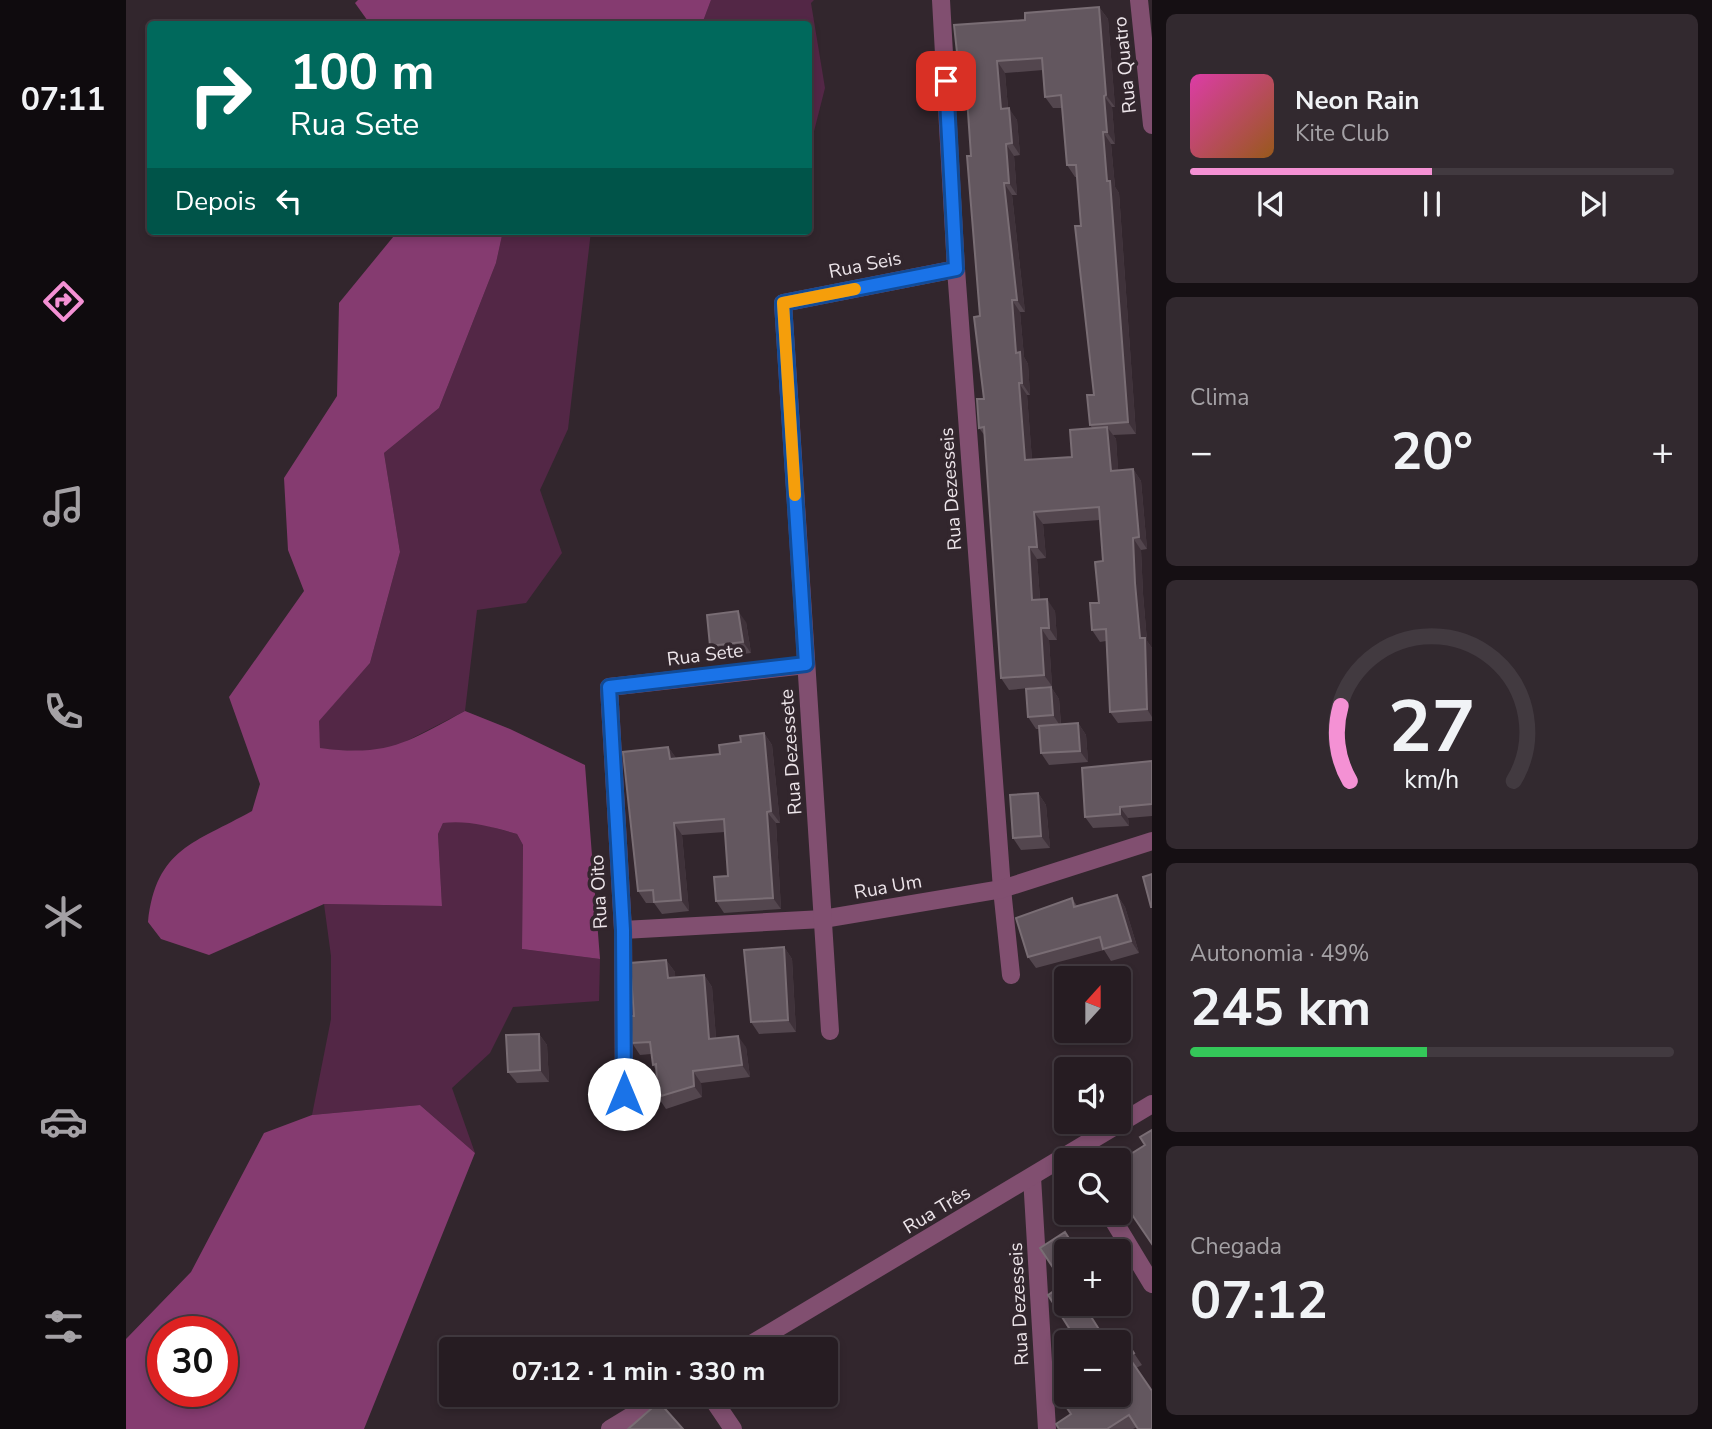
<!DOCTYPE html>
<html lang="pt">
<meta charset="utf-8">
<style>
body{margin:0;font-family:"Nunito Sans",sans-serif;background:#32292f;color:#f1f3f6;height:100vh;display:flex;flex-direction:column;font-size:26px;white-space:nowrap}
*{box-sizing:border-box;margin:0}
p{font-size:23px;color:#a4a1a5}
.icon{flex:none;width:38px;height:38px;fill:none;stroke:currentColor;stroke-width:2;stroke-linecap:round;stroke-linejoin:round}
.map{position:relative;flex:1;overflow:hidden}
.sheet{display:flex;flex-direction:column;gap:14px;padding:14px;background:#150f13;width:560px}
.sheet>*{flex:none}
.top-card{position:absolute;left:21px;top:21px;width:665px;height:214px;border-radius:7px;box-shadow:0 4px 10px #0003,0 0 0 2px #423a40;background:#00695c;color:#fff;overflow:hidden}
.needle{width:46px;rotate:21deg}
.buttons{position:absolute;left:928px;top:966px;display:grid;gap:14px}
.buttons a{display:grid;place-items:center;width:77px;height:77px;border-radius:7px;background:#261c22;box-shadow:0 4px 10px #0003,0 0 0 2px #423a40;font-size:35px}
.speed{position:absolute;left:21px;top:1316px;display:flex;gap:14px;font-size:35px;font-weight:700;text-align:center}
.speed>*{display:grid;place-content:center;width:91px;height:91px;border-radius:50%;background:#261c22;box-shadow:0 4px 10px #0003,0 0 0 2px #423a40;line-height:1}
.speed .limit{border:10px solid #d22;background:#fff;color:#111}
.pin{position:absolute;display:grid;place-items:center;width:60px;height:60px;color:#fff;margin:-30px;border-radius:14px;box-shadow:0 4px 10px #0006}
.me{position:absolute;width:77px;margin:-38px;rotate:0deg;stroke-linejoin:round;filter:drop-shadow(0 0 5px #0008)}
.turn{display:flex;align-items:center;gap:24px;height:147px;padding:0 28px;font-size:32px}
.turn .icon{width:91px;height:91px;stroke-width:2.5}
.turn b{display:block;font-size:49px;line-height:60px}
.then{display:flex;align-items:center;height:66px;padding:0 28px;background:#0003;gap:14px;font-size:26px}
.big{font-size:52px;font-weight:700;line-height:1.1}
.sheet .tile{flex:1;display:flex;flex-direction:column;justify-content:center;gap:10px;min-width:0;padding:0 24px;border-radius:10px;background:#32292f}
.sheet .dial{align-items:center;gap:0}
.dial svg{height:182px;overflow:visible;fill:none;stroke:#423a40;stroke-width:7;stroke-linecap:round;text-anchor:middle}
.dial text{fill:#f1f3f6;stroke:none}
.song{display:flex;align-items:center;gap:21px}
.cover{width:84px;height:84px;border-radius:10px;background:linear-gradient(135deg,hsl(320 70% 55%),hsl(30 70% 35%))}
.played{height:7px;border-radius:4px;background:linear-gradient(90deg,#f491d4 50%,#423a40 50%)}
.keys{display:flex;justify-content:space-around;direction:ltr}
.heat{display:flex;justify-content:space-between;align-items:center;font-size:38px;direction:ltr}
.charge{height:10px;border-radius:5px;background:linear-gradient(90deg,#34c759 49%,#423a40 0)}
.trip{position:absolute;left:313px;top:1337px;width:399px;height:70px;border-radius:7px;background:#261c22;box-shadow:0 4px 10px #0003,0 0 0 2px #423a40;font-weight:700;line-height:70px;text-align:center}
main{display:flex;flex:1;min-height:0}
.tabs{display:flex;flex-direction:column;width:126px;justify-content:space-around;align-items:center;background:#0f0b0e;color:#a4a1a5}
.tabs .icon{width:49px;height:49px}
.tabs .active{color:#f491d4}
.tabs b{font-size:32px;color:#f1f3f6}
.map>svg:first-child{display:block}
.green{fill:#532746}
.forest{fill:#853b70;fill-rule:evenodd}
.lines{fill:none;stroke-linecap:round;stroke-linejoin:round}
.minor{stroke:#814f70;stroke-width:18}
.wall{fill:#53464e;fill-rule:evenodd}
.shaded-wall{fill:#3f323a}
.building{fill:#63575f;stroke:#796d74;stroke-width:2}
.route-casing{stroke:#114b97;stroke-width:18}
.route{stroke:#1a73e8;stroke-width:12}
.slow{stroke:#f59e0b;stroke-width:12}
.labels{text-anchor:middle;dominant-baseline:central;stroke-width:7;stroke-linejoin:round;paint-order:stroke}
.street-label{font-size:19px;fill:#ede5ea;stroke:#32262d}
</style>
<main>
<nav class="tabs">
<b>07:11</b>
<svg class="icon active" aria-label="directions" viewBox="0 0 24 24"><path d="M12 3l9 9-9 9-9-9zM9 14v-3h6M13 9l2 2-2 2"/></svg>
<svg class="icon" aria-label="music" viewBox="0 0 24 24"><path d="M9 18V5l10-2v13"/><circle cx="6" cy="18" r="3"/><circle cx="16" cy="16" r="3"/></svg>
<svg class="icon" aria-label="phone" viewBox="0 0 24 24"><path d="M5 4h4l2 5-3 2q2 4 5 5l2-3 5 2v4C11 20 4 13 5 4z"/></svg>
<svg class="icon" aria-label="climate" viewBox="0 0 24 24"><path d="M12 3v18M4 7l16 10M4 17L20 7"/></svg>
<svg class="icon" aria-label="car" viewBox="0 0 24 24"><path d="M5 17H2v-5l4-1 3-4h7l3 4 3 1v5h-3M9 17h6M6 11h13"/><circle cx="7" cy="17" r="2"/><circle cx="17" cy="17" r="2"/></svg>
<svg class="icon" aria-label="filters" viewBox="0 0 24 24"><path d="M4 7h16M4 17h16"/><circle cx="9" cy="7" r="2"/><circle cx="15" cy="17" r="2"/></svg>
</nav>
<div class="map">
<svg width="1026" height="1429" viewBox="0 0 1026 1429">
<rect width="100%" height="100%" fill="#32262d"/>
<g class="green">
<polygon points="585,0 688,0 685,3 699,88 683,151 682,24 576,24"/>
<polygon points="377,231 465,231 442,429 414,490 436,553 400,603 351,610 339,711 271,746 247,752 194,749 192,721 244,663 274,552 258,453 313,408 370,263"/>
<polygon points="330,821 352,823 391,834 397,845 396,949 474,959 473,1001 387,1007 364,1053 326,1088 349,1153 294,1105 186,1115 205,1019 205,956 198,904 316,906 312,834 317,823"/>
</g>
<g class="forest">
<polygon points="232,0 585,0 576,24 244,24 229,3"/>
<path d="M272,231H377L370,263L313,408L258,453L274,552L244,663L193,721L194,748C263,757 281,742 339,711L384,729L459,765L474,959L396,949L397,845L391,834C366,827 343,820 317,823L312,834L316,906L198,904L83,955L35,939L22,922C30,848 69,843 126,811L134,784L103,697L178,591L162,550L158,478L211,396L213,303Z"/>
<path d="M294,1105L349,1153L238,1429H0V1339L65,1272L138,1133L186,1115ZM37,1332H96V1391H37Z"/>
</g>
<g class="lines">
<g class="minor">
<polyline points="815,0 830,269 876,889 885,975"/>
<polyline points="1013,0 1026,125"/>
<polyline points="497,930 697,919 876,889 1026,841"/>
<polyline points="704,1031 657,303 830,269"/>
<polyline points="498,1094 497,930 483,687 680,665"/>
<polyline points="906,1177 921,1429"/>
<polyline points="983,1213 1026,1284"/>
<polyline points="617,1349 1026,1104"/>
<polyline points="584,1395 607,1429"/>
<polyline points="484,1429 540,1395"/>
</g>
</g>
<g class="wall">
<path d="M973,7L982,19L989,107H986L989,144H985L989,187L993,193L1010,434L987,435L990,439L992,471L1007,469L1015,481L1021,549L1015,550L1017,594L1021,641L1026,648V721L992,723L984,712L980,641L974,642L966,630L973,603L977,561L974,520L917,524L920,558L911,559L914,599L929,611L931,640H923L926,686L883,690L875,678L859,436L853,428L858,399L842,107L836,98L899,20ZM917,70L919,97L927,108H936L941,165L949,177H951L968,395L964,425L966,428L946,457L906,460L901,395H904L902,364L898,357L894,312H899L886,195H891L888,156L894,155L891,120L882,108L879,73Z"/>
<polygon points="620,622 625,653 592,657 584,646"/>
<polygon points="925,687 933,699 935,724 952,723 960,735 962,762 923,765 915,753 913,729 910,729 902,717"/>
<polygon points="638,733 646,745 654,823 650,823 655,909 598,913 590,901 602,876 599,832 556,835 563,911 536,914 528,903 520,903 512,891 542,747 550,758 594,754 615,742"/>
<polygon points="1026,761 1026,816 1002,818 1003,826 967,828 959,817"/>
<polygon points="912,793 920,805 924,848 895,850 887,838"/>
<polygon points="991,895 999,907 1013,953 985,961 978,950 910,968 902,957 946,898 951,906"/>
<polygon points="658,947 666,959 670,1032 633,1034 625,1022"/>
<polygon points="540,960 549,972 549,977 578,975 586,987 590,1038 620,1047 624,1077 575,1083 576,1097 540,1109 532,1097 530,1070 527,1065 525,1054 514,1055 506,1043 508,1016"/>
<polygon points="413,1034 421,1045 423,1082 391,1083 382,1072"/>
<polygon points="939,1232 952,1251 940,1251 940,1304 984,1304 965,1316 982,1342 995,1334 1016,1365 1010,1368 1026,1391 1026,1429 1012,1429 1011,1427 1007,1429 933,1429 930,1424 945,1414 939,1405 955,1395 992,1395 992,1342 940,1342 940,1347 932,1335 943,1328 922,1295 938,1284 914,1248"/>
</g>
<g class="shaded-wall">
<polygon points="973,7 982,19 989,107 980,95"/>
<polygon points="871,61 879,73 883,120 875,109"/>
<polygon points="978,96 986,107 989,144 981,132"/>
<polygon points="883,108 891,120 894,155 886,143"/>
<polygon points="977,132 985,144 989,187 993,193 1010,434 1002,422"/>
<polygon points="880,144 888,156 891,195 883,183"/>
<polygon points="878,183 886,195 899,312 891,300"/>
<polygon points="886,300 894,312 898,357 902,364 904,395 896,383 890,353"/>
<polygon points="893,383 901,395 907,472 899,460"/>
<polygon points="981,427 990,439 993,483 985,471"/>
<polygon points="1007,469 1015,481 1021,549 1013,537"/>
<polygon points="908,512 917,524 920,558 911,547"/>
<polygon points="1007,538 1015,550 1017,594 1021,641 1026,648 1026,717 1021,709 1009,583"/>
<polygon points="903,547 911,559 915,612 906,600"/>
<polygon points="921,599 929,611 931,640 923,628"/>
<polygon points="612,611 620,622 625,653 617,642"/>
<polygon points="915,628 923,640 926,686 918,675"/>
<polygon points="925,687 933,699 935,727 927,715"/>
<polygon points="952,723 960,735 962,762 954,751"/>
<polygon points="638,733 646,745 654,823 645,811"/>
<polygon points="542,747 551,759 544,759"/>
<polygon points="912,793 920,805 924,848 915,836"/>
<polygon points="994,807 1002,818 1003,826 994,814"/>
<polygon points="641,812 650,823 655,909 647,898"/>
<polygon points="548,823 556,835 563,911 555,900"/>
<polygon points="991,895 999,907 1013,953 1005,941"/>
<polygon points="658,947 666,959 670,1032 662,1020"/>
<polygon points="540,960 549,972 550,989 542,978"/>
<polygon points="578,975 586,987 591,1051 583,1039"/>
<polygon points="413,1034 421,1045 423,1082 414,1070"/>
<polygon points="612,1036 620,1047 624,1077 616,1065"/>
<polygon points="567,1071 575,1083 576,1097 568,1086"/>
</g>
<g class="building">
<polygon points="973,7 980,95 978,96 981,132 977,132 981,181 984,181 1002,422 964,425 961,395 968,395 949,226 955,226 950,165 941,165 935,95 919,97 916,58 871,61 875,109 883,108 886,143 880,144 883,183 878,183 891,300 886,300 890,353 894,352 896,383 893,383 899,460 946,457 944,430 981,427 985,471 1007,469 1013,537 1007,538 1009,583 1014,638 1019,638 1021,709 984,712 980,629 966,630 964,603 973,603 969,562 977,561 973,507 908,512 911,547 903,547 906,600 921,599 923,628 915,628 918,675 875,678 858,427 853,428 851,399 858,399 848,317 854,316 841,156 845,156 841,98 836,98 828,25 899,20 899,13"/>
<polygon points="612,611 617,642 584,646 581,615"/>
<polygon points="925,687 927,715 902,717 900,689"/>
<polygon points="952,723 954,751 915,753 913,726"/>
<polygon points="638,733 645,811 641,812 647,898 590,901 588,877 602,876 598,819 548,823 555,900 528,902 527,890 512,891 497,752 542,747 544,759 594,754 593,745 615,742 614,736"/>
<polygon points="1026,761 1026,804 994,807 994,814 959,817 956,768"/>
<polygon points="912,793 915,836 887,838 884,795"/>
<polygon points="1026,874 1026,907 1025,907 1017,877"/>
<polygon points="991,895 1005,941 977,949 974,937 902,957 890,918 946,898 948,907"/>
<polygon points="658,947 662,1020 625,1022 618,950"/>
<polygon points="540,960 542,978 578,975 583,1039 612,1036 616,1065 567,1071 568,1086 532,1097 530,1064 527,1065 524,1042 506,1043 504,1016 508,1016 504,963"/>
<polygon points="413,1034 414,1070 382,1072 380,1035"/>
<polygon points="1026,1130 1026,1244 992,1194 992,1162 1019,1145 1014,1137"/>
<polygon points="939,1232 951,1251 940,1251 940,1304 957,1304 981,1342 995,1334 1008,1353 1002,1356 1026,1391 1026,1429 1012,1429 1003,1415 981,1429 933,1429 930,1424 945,1414 939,1405 955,1395 992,1395 992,1342 940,1342 940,1347 932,1335 943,1328 922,1295 938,1284 914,1248"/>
<polygon points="533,1402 557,1429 502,1429"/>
</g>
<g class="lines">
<defs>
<polyline id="route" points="498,1094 497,930 483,687 680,664 657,303 830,269 820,81"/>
</defs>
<use href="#route" class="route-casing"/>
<use href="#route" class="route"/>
<polyline class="slow" points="669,495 657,303 729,289"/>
</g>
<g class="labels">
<g class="street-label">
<text transform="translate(999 65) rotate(-96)">Rua Quatro</text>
<text transform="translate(739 265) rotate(-11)">Rua Seis</text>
<text transform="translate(825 489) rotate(-94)">Rua Dezesseis</text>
<text transform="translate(579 655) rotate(-7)">Rua Sete</text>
<text transform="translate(665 752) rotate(-94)">Rua Dezessete</text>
<text transform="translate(762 887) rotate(-10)">Rua Um</text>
<text transform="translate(473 892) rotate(-93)">Rua Oito</text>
<text transform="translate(811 1210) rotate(-31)">Rua Três</text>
<text transform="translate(893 1304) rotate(-93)">Rua Dezesseis</text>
</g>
</g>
</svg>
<div class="buttons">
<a><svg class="needle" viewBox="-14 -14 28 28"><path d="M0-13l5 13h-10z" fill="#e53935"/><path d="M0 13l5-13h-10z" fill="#a4a1a5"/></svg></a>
<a><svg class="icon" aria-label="sound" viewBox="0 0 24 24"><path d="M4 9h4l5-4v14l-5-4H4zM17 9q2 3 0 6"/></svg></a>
<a><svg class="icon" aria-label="search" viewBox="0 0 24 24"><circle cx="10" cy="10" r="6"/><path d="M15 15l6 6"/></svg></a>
<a>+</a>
<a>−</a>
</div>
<div class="speed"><div class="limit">30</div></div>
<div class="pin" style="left:820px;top:81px;background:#d93025"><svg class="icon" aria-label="arrive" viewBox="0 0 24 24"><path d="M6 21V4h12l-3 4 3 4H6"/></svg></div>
<svg class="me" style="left:498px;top:1094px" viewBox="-20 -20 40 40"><circle r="19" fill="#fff"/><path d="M0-13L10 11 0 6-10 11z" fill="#1a73e8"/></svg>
<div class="trip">07:12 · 1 min · 330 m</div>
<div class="top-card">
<div class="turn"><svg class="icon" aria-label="right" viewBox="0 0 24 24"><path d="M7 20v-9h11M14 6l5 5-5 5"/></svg><div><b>100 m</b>Rua Sete</div></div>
<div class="then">Depois<svg class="icon" aria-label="left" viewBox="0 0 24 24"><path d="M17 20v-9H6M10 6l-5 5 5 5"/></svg></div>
</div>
</div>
<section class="sheet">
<div class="tile">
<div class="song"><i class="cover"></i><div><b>Neon Rain</b><p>Kite Club</p></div></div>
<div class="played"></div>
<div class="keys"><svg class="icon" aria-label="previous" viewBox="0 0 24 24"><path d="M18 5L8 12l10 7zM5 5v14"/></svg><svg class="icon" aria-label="pause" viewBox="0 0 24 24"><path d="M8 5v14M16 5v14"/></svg><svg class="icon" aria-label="next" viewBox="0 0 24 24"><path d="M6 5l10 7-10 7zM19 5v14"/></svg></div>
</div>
<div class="tile"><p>Clima</p>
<div class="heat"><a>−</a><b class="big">20°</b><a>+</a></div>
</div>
<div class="tile dial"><svg viewBox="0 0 100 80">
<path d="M14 69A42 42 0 1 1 86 69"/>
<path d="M14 69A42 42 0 0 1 10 36" stroke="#f491d4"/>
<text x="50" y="56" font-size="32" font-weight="700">27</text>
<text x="50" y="72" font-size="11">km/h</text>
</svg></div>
<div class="tile"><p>Autonomia · 49%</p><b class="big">245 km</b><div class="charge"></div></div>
<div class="tile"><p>Chegada</p><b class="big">07:12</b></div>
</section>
</main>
